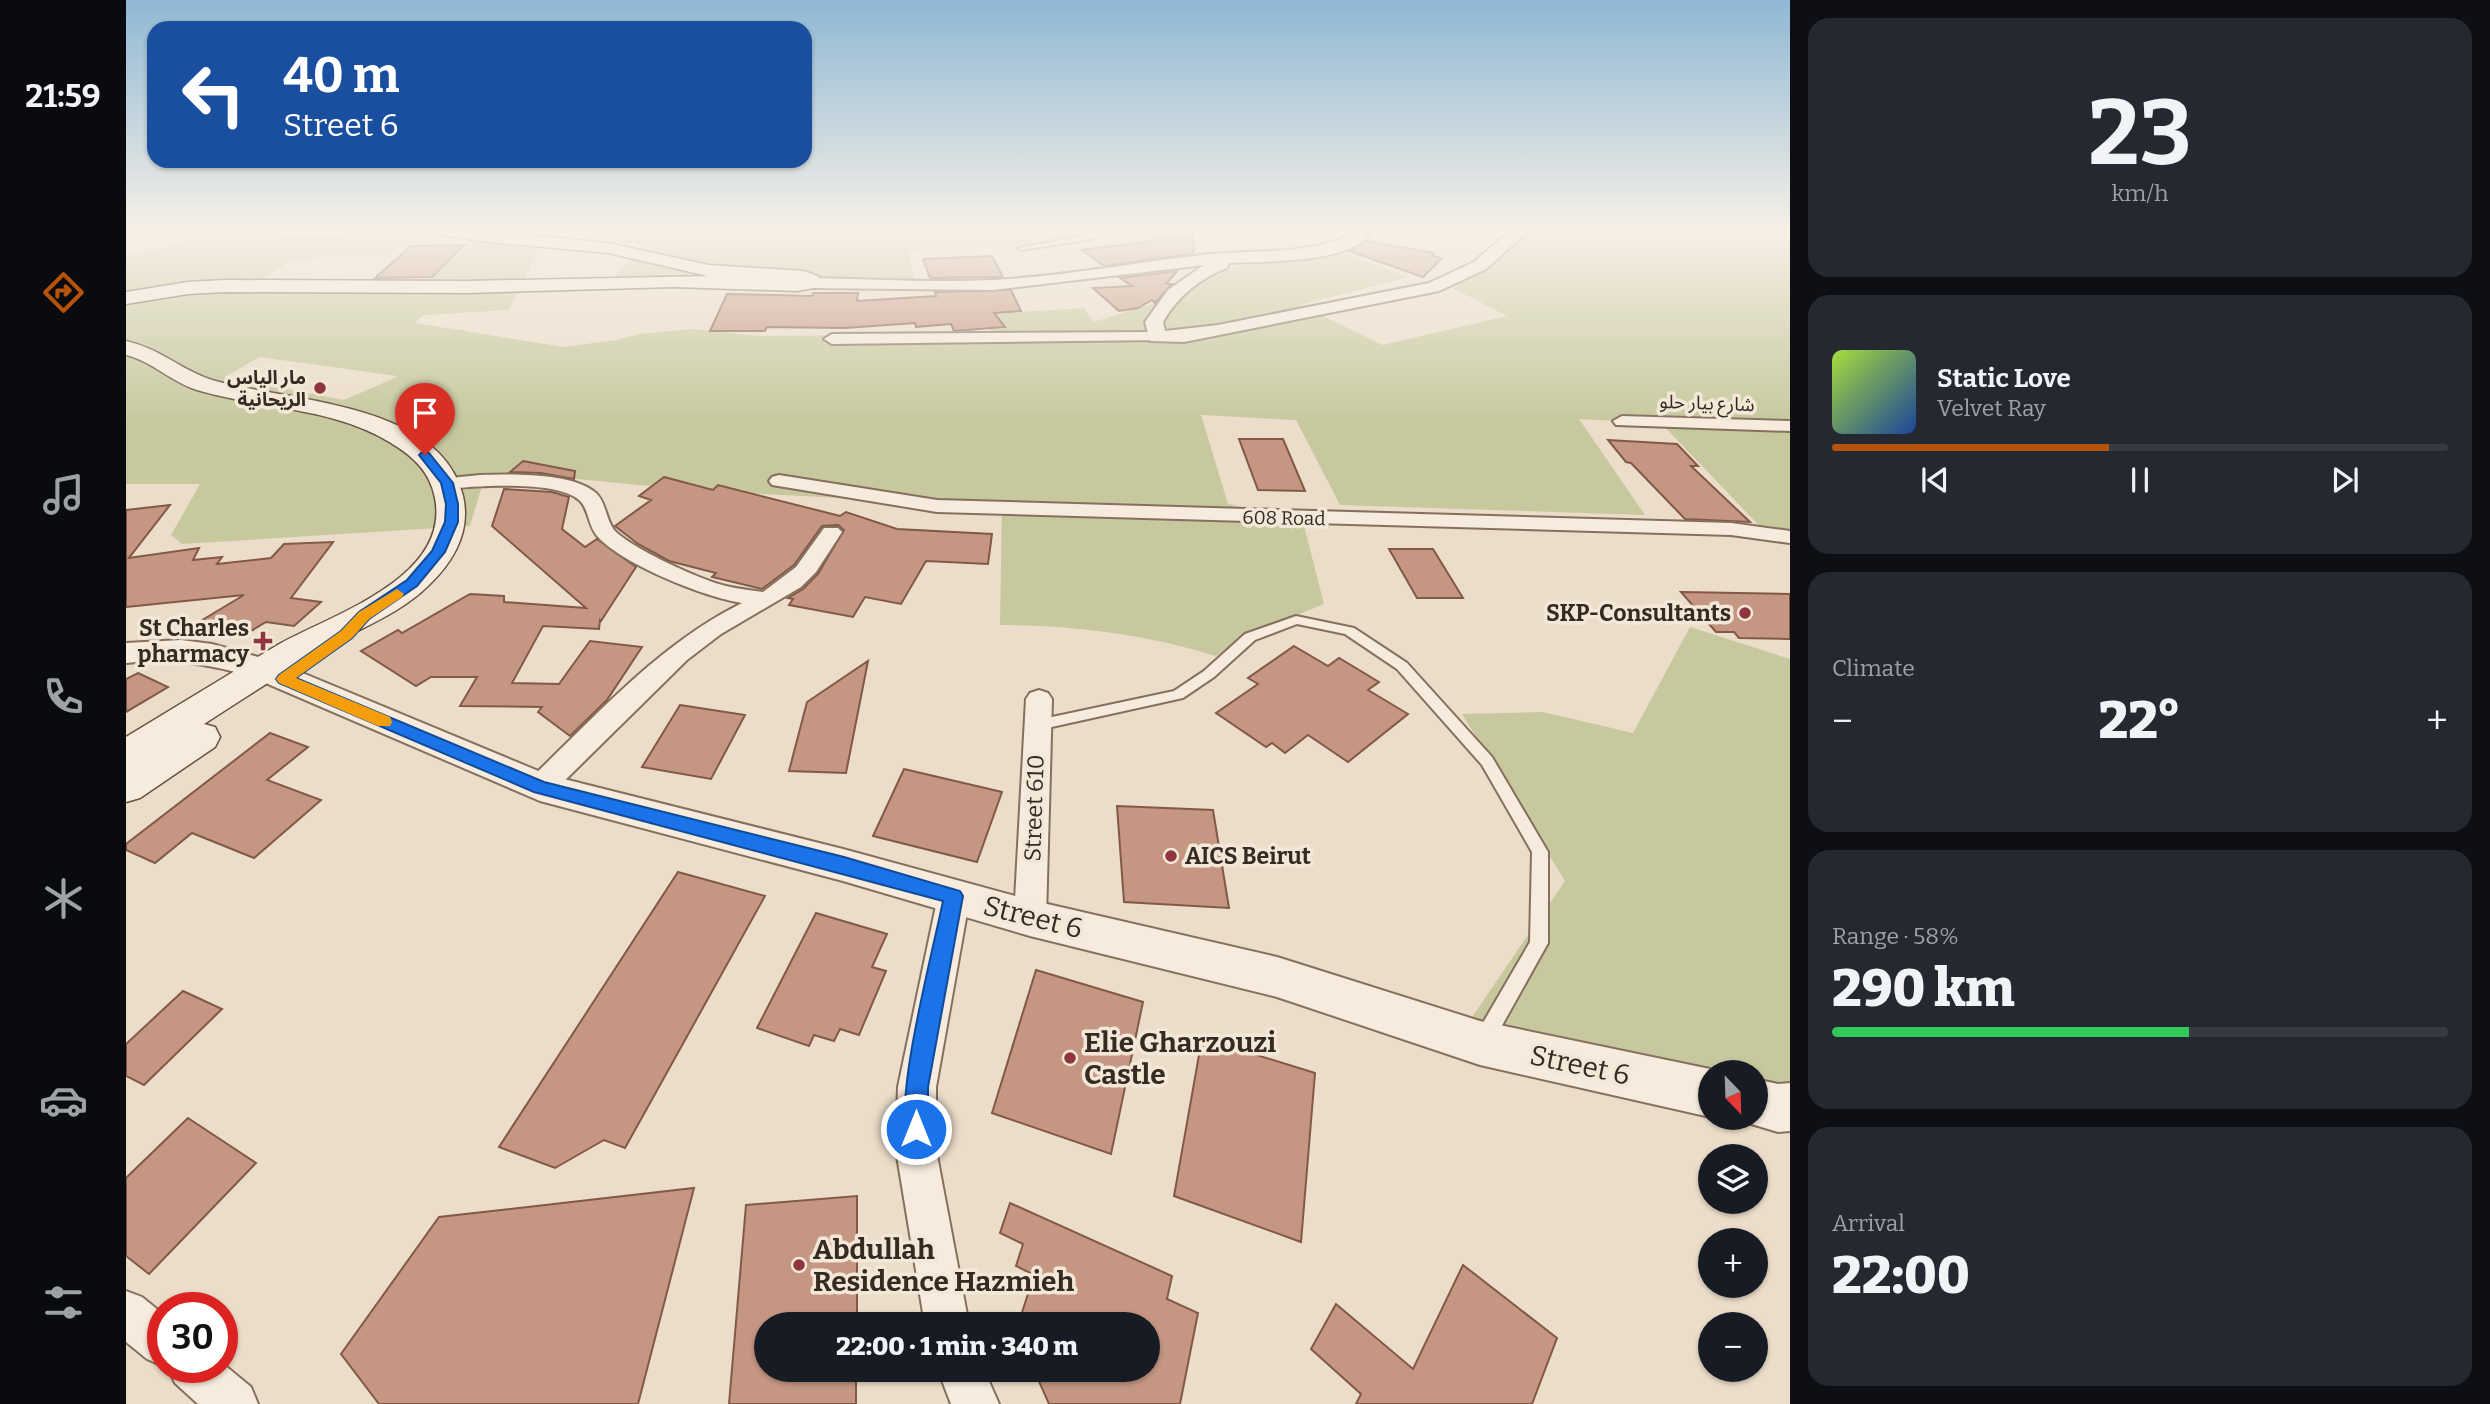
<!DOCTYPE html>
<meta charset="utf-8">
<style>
body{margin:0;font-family:Bitter,"Noto Sans Arabic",serif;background:#242831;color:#f1f3f6;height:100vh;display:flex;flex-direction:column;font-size:26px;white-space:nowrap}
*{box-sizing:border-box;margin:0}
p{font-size:23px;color:#9ea1a6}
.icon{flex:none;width:38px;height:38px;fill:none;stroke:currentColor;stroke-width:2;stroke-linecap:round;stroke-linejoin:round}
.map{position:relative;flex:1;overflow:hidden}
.panel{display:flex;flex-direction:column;gap:18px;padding:18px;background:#0d0f14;width:700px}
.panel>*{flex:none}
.banner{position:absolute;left:21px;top:21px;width:665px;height:147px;border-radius:21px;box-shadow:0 2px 5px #0004;background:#1a4fa0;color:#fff;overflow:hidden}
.needle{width:46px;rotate:157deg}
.buttons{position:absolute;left:1572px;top:1060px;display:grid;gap:14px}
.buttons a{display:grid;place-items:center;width:70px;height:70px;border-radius:50%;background:#171b24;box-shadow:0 2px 5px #0004;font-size:35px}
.speed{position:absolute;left:21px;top:1292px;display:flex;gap:14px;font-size:35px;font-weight:700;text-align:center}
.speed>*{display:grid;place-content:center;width:91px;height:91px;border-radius:50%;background:#171b24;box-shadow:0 2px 5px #0004;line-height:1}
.speed .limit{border:10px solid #d22;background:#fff;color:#111}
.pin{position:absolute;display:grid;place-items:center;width:60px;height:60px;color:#fff;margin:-72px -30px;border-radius:50% 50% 50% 0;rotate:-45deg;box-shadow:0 0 7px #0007}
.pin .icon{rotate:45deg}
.me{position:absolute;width:77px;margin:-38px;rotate:0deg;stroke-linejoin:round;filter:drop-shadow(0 0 5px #0008)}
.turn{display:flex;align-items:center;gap:24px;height:147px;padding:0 21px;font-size:32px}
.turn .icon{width:91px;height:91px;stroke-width:2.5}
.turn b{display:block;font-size:49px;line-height:60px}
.big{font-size:52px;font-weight:800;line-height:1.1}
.panel .card{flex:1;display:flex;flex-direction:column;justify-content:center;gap:10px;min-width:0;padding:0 24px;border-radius:21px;background:#242831}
.panel .dial{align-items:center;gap:0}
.dial b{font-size:91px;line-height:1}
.song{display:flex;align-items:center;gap:21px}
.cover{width:84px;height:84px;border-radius:10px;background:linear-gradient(135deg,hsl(80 70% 55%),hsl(220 70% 35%))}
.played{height:7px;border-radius:4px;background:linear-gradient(90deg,#b45309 45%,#363941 45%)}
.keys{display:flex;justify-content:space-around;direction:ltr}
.heat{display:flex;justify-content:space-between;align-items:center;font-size:38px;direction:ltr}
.charge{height:10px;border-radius:5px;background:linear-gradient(90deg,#34c759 58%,#363941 0)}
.trip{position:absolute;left:628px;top:1312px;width:406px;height:70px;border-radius:35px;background:#171b24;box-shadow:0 2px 5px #0004;font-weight:800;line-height:70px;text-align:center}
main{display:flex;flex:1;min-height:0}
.dock{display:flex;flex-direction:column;width:126px;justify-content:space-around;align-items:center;background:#090b0e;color:#9ea1a6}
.dock .icon{width:49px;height:49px}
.dock .current{color:#b45309}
.dock b{font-size:32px;color:#f1f3f6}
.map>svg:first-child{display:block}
.green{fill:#c7c89e;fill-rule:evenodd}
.building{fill:#c59783;stroke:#825947;stroke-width:2}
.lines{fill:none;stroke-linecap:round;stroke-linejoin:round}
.service-casing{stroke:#85705f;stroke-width:4}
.minor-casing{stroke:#85705f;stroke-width:4}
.tertiary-casing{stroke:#85705f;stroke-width:4}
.secondary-casing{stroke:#675142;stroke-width:3}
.service{fill:#f6ebdc;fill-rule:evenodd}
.minor{fill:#f6ebdc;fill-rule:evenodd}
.tertiary{fill:#f6ebdc;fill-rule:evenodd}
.secondary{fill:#f6ebdc;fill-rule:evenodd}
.route{fill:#1a73e8;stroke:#114b97;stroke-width:2}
.slow{fill:#f59e0b}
.poi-dot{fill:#8f353f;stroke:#f3e8d8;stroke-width:2.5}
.labels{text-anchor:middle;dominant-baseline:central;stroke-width:7;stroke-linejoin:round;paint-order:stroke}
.far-poi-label{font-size:19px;font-weight:bold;fill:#372a21;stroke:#f3e8d8;text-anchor:end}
.far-street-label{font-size:19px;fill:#372a21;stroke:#f3e8d8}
.poi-label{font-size:23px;font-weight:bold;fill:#372a21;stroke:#f3e8d8;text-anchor:end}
.street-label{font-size:23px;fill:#372a21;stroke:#f3e8d8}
.near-street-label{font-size:28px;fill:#372a21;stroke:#f3e8d8}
.near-poi-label{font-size:28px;font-weight:bold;fill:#372a21;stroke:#f3e8d8;text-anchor:start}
</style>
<main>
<nav class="dock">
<b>21:59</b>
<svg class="icon current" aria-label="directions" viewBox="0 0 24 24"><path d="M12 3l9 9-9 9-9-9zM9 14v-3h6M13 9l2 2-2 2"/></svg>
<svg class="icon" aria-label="music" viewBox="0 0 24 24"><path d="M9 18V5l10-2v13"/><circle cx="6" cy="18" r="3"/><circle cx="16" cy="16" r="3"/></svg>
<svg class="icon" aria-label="phone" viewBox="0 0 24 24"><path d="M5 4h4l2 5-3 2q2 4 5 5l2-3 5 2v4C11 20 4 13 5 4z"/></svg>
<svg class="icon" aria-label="climate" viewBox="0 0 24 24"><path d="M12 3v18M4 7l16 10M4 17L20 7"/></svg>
<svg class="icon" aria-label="car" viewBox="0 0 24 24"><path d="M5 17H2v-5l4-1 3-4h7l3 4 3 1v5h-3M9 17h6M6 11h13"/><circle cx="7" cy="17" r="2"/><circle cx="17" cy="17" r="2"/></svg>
<svg class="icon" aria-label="filters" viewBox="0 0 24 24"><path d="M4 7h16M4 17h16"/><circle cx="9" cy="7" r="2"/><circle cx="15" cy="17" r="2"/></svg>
</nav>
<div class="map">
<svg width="1664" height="1404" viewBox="0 0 1664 1404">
<rect width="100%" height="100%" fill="#ebddc9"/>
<g class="green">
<path d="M45,229H148L141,234L219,236L222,229H296L264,254L167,259L134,280L302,282L350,236L417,241L383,310L298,315L289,323L438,347L490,340L514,334L565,329L634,336L866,334L859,314L958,308L967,322L1035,301L1112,266L1210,250L1283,277L1174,305L1257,345L1381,316L1315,282L1351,265V255L1397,232L1374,229H1664V540L1643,536L1535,423L1453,419L1519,515L1214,505L1170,420L1075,415L1102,504L1177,522L1198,604L1142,627L1090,656C1019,634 947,625 874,625L876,506L576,491L399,474L359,476L344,526L56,544L45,535L74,484H0V256L52,244ZM134,357L271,376V377L218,400L98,377Z"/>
<polygon points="470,229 614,229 678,235 686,229 982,229 938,242 782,251 789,279 611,275 488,278 517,244 460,240"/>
<polygon points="1564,627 1664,659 1664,1090 1629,1085 1629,1073 1584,1073 1329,1042 1439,881 1336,714 1417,712 1507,733"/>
</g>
<g class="building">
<polygon points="1032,229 1067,229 1068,250 1065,254 978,266 956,250 1026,241 1027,233 1032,234"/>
<polygon points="1240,241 1308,253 1306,256 1316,258 1297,277 1223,251"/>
<polygon points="338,245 306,277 249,278 285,246"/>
<polygon points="866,256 877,277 804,278 797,259"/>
<polygon points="1051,271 1040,284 1046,284 1029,303 1026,300 1012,308 993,311 967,288 1006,286 994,278"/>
<polygon points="885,290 895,311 868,313 879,327 828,331 825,324 790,327 789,323 719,328 641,327 639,331 584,331 601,294 686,296 687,293 732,293 731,301 810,296 809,292"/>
<polygon points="1113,439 1157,439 1179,491 1132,490"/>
<polygon points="1482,440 1551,444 1572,466 1565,466 1624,522 1559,519 1505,463 1500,462"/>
<polygon points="397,461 449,471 448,479 415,473 384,472"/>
<polygon points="538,477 587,490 592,485 714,516 720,512 771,529 866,534 862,564 800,561 775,604 739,597 727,617 663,605 667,599 662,598 677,589 692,574 718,530 712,525 696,526 668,565 636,589 586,577 590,573 543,561 512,544 489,526 525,500 513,496"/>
<polygon points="378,489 426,492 443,497 436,529 459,547 471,539 510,567 475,621 474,620 473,629 417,626 386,683 433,684 464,641 516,647 481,700 444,736 412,712 416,707 334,706 351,677 305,677 290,686 235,651 272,630 276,633 344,594 378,596 378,602 460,608 366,526"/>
<polygon points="44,505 3,558 73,548 67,560 96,557 91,564 145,558 158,544 207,542 165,598 195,602 168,626 140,622 115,637 73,622 118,595 0,607 0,510"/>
<polygon points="1263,549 1307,549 1337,598 1291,598"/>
<polygon points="1555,592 1664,594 1664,639 1613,638 1608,632 1590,632"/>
<polygon points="1168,646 1202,666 1213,658 1253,682 1242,690 1282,714 1222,762 1182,735 1159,753 1146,743 1140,747 1090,713 1132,684 1122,678"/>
<polygon points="742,661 720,773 663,771 681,702"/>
<polygon points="12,673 42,687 0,712 0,679"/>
<polygon points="554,705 619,715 585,779 516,767"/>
<polygon points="144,733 182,747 141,780 195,800 128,858 66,833 29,863 0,850 0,844"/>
<polygon points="778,769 876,792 851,862 747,836"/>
<polygon points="991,806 1087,810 1103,908 998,902"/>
<polygon points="552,872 639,896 499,1148 478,1140 429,1168 373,1147"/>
<polygon points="690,913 761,934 746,967 760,971 733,1035 714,1029 708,1041 688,1035 683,1046 631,1028"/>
<polygon points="910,970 1017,1002 985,1154 866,1113"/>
<polygon points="57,991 96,1009 18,1085 0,1076 0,1044"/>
<polygon points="1076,1038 1189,1073 1175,1242 1048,1196"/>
<polygon points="62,1118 130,1163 23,1274 0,1256 0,1178"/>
<polygon points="568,1188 512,1404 253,1404 215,1354 313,1217"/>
<polygon points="731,1196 731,1325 640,1325 640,1370 730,1370 730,1404 603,1404 620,1205"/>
<polygon points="884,1203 1046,1276 1041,1299 1072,1313 1054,1404 923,1404 908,1370 1022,1370 1022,1325 892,1325 908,1275 890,1266 897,1244 874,1233"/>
<polygon points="1337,1265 1431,1338 1406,1404 1230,1404 1235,1394 1185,1349 1210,1304 1287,1369"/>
</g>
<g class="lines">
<defs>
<g id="service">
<polygon points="980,229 989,229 960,240 895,250 892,248 959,236"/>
<polygon points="1170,616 1228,628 1281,663 1366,757 1422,852 1422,943 1364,1047 1357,1049 1350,1047 1347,1040 1404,942 1406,852 1356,765 1271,669 1219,634 1171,624 1129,640 1088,677 1057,698 912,730 905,725 912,720 1048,691 1078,671 1119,634"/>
</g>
<g id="minor">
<polygon points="0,229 19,229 0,236"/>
<polygon points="1031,332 1036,334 1039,337 1036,340 706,344 698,339 706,334"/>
<polygon points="1496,416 1664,421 1664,431 1490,425 1487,421"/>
<path d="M354,475C384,474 446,472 470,493C480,502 480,521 489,531C507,549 575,580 600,586C612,589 625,590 637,592L670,567L698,528H712L716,532L690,572L675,587L595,634L561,660L424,795L414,798L404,795L400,787L404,779C470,716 533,644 616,603C578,597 498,565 472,537C462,527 463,508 453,500C431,480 349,486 321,489L314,487L311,483L314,479Z"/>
<polygon points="653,475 811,500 1605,523 1664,531 1664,543 1605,535 811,512 646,485 643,481 646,477"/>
<polygon points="913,690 922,693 926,699 920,918 916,928 904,932 892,928 888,918 900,699 904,693"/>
<polygon points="828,882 839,886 844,896 810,1087 810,1150 843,1325 799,1325 770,1150 772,1087 812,896 817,886"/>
<polygon points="0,1291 16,1297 37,1314 37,1366 21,1359 0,1342"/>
<polygon points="96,1363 125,1387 132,1404 72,1404 49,1383 42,1367 96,1367"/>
<polygon points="812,1370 858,1370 873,1404 825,1404"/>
</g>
<g id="tertiary">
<path d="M1225,229H1241L1242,236C1217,264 1138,261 1103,263L1101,268C1073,279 1052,296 1037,322L1039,331L1092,325L1303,283L1348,262L1386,229H1402V231L1360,269L1313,291L1058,342L1024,341L1019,322L1042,290L1078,265L866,290L686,288L677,283L686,278C746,279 807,283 867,280C940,276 1012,262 1085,254C1132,250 1182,255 1226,234Z"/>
<path d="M1320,229H1362C1353,236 1329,236 1320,229Z"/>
<path d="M55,640L86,644L150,662L422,775L717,849L904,900L1151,957L1354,1021L1584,1069L1593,1073H1584V1117L1354,1065L1151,997L904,936L717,881L414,801L128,678C84,663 46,659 0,663V643Z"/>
<polygon points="1629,1079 1652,1084 1664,1083 1664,1131 1652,1132 1612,1120 1629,1118"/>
</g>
<g id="secondary">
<polygon points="308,229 342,229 482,243 583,265 678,271 692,276 696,283 693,287 671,291 548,287 341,293 99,292 62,294 0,304 0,292 62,282 99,280 341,281 582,276 482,253 352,241 310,233"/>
<path d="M0,341C35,349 55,370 86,380C161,402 314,401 337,496C345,531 328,561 303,585C274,614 234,628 199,648C158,672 118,698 78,724L89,727L94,737L89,747L14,798L0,802V737C50,707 100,676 150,646C204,615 325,579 309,498C304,472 288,457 265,443C207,407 134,409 71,390C45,382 26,361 0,355Z"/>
</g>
</defs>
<use href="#service" class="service-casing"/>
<use href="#minor" class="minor-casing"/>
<use href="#tertiary" class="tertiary-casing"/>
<use href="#secondary" class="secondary-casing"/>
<use href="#service" class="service"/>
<use href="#minor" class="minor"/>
<use href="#tertiary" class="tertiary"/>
<use href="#secondary" class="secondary"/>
</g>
<linearGradient id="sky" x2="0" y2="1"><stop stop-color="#8fb8d4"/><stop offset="0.54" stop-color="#f6f0e7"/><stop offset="1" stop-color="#f6f0e7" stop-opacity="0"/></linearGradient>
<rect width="1664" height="425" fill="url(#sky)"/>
<path class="route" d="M295,453H303L327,483L332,504V522L319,552L291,586L243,619L226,638L170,678L418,782L718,857L834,891L837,896L802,1087V1129L799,1137L790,1141L782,1137C767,1101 808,947 817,901L408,792L153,683L150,679L153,675L215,631L233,612L281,580L306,551L319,522L320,504L315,483L293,455Z"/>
<polygon class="slow" points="271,589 278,594 276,597 243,619 226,638 170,678 264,717 266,722 264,726 252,726 153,683 150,679 153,675 215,631 233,612"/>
<g class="poi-dot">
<circle cx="194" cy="388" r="7"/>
<circle cx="1619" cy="613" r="7"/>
<path d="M133.5 630.5h7v7h7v7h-7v7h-7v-7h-7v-7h7z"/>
<circle cx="1045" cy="856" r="7"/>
<circle cx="944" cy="1058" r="7"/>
<circle cx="673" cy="1265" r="7"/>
</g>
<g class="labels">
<g class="far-poi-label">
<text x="180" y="377">مار الياس<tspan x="180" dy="22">الريحانية</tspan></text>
</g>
<g class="far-street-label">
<text transform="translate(1581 403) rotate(2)">شارع بيار حلو</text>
<text transform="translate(1158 518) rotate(1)">608 Road</text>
</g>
<g class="poi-label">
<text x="1605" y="613">SKP-Consultants</text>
<text x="123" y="628">St Charles<tspan x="123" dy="26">pharmacy</tspan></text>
<text x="1059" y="856" text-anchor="start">AICS Beirut</text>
</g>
<g class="street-label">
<text transform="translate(908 808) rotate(-88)">Street 610</text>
</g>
<g class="near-street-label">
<text transform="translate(907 917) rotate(14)">Street 6</text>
<text transform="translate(1454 1065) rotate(12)">Street 6</text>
</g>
<g class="near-poi-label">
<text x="958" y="1042">Elie Gharzouzi<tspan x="958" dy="32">Castle</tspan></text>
<text x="687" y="1249">Abdullah<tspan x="687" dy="32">Residence Hazmieh</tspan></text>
</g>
</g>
</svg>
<div class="buttons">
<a><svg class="needle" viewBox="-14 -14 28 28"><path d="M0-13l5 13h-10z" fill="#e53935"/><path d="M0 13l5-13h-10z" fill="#9ea1a6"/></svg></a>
<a><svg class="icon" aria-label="layers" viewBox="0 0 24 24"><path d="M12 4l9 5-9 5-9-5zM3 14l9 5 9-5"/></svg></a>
<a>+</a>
<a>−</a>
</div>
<div class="speed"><div class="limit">30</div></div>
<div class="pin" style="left:299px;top:455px;background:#d93025"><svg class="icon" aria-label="arrive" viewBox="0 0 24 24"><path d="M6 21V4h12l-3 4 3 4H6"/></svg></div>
<svg class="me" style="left:790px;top:1129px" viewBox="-20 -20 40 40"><circle r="17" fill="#1a73e8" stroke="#fff" stroke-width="3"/><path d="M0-11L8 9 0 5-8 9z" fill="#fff"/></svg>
<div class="trip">22:00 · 1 min · 340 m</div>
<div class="banner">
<div class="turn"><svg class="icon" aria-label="left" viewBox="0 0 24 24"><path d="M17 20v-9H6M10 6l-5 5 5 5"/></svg><div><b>40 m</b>Street 6</div></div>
</div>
</div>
<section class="panel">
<div class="card dial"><b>23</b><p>km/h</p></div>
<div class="card">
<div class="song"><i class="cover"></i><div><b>Static Love</b><p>Velvet Ray</p></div></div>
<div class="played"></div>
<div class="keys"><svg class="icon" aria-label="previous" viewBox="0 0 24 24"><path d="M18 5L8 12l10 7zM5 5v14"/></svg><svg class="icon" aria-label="pause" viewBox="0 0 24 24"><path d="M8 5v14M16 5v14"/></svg><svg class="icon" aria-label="next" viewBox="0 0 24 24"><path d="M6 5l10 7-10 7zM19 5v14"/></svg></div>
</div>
<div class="card"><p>Climate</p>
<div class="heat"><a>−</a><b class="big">22°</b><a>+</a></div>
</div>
<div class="card"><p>Range · 58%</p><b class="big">290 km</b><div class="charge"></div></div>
<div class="card"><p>Arrival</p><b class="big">22:00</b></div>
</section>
</main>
